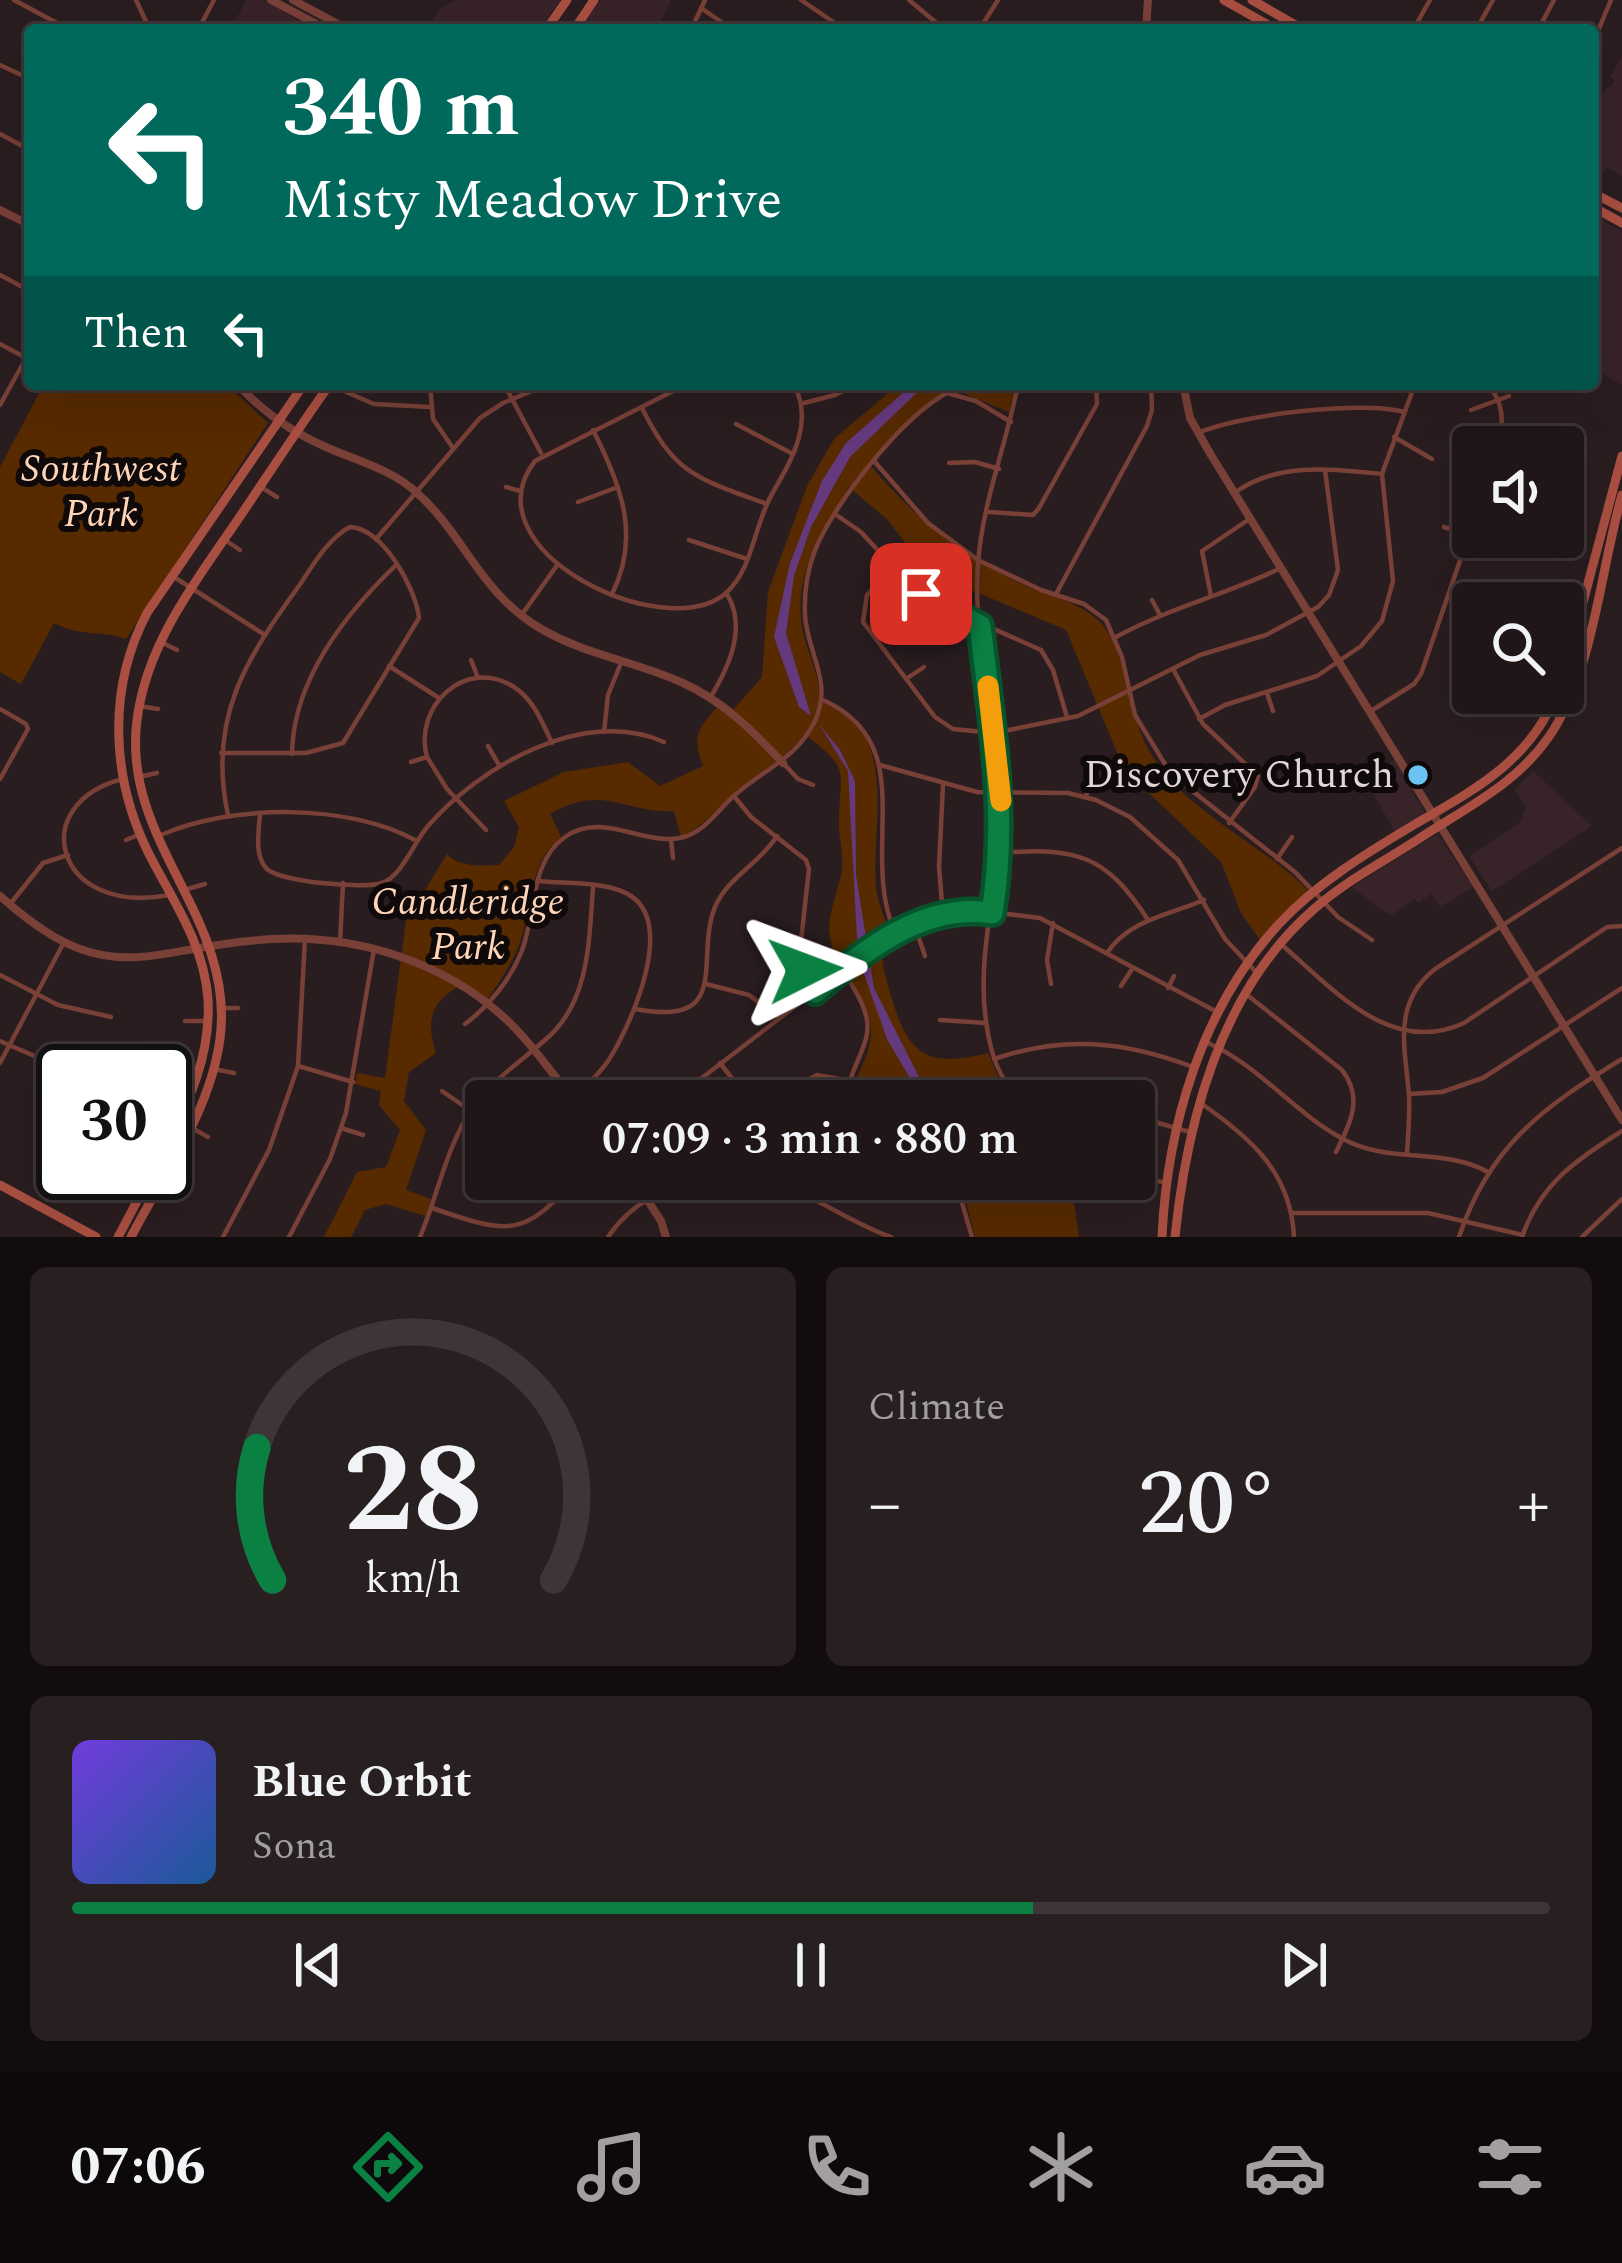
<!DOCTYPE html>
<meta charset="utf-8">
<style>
body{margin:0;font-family:Spectral,serif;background:#281f21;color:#f1f3f6;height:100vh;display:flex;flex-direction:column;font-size:45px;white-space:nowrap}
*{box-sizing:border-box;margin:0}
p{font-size:39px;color:#a29fa2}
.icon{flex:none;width:66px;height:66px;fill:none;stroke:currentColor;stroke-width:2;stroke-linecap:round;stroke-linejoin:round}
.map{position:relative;height:1237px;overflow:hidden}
.drawer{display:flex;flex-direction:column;gap:30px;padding:30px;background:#120c0d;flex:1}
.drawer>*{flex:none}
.guide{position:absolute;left:24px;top:24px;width:1575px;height:366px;border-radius:12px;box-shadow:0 12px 48px #0002,0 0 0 3px #3d3537;background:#00695c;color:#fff;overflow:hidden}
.fabs{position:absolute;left:1452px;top:426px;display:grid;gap:24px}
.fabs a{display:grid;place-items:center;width:132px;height:132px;border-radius:12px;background:#201618;box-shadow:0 12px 48px #0002,0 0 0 3px #3d3537;font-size:60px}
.speed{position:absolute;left:36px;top:1044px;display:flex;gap:24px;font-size:60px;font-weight:700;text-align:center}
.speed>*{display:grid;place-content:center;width:156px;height:156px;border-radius:50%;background:#201618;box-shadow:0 12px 48px #0002,0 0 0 3px #3d3537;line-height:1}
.speed .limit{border:6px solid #111;border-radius:18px;background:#fff;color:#111}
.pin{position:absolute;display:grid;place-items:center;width:102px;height:102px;color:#fff;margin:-51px;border-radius:24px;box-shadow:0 6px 18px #0006}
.me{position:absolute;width:132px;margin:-66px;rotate:87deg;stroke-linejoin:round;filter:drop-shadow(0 0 9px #0008)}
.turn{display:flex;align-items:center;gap:42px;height:252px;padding:0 60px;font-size:54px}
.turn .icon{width:156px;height:156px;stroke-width:2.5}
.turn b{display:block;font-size:84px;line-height:102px}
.then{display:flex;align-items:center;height:114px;padding:0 60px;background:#0003;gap:24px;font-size:45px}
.big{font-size:90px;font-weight:600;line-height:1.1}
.drawer .card{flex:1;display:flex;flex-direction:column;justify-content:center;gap:18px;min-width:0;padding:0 42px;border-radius:18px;background:#281f21}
.drawer .dial{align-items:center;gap:0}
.dial svg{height:312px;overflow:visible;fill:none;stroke:#3d3537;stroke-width:7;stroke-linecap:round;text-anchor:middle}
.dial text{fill:#f1f3f6;stroke:none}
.song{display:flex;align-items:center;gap:36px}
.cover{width:144px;height:144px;border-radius:18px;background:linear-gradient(135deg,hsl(260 70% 55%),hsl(210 70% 35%))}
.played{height:12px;border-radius:6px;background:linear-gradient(90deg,#0b8043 65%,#3d3537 65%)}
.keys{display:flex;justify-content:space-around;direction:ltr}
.heat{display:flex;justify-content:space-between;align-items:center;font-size:66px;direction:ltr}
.drawer .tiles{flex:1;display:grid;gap:30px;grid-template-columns:1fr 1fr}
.card:last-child{grid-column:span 2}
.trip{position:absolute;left:465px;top:1080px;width:690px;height:120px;border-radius:12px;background:#201618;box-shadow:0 12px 48px #0002,0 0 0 3px #3d3537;font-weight:600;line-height:120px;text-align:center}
.tab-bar{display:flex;height:192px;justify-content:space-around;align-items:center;background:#0d090a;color:#a29fa2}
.tab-bar .icon{width:84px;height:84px}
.tab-bar .current{color:#0b8043}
.tab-bar b{font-size:54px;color:#f1f3f6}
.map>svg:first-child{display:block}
.built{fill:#382328}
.green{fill:#572a00}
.water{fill:#65397e}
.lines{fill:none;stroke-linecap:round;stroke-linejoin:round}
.minor{stroke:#794037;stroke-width:4.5}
.tertiary{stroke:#794037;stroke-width:8}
.secondary{stroke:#a94f41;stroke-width:9}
.route-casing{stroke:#07532c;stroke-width:30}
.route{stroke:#0b8043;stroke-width:21}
.slow{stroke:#f59e0b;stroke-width:21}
.poi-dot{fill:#6ac3f1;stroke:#0f090a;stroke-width:4.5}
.labels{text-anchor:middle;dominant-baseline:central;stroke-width:12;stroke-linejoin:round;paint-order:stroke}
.park-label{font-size:39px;font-style:italic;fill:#fed5b9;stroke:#0f090a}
.poi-label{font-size:39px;fill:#dfd6d7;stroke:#0f090a;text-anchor:end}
</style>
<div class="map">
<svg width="1622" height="1237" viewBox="0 0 1622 1237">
<rect width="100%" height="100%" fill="#2a1d20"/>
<g class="built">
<polygon points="246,0 263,0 316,30 231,30"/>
<polygon points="456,0 560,0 540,30 425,30 439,10"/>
<polygon points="600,0 671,0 656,30 580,30"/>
<polygon points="1622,56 1622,176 1607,168 1595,182 1593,113 1606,87 1611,87 1615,80 1610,78"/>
<polygon points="1593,215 1622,231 1622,385 1593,368"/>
<polygon points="1395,759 1426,815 1396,833 1364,778"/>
<polygon points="1533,771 1592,826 1492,891 1469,856 1520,823 1526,806 1514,790"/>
<polygon points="1437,834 1473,887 1440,907 1431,894 1418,903 1415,899 1391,916 1352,887"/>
</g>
<g class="green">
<path d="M44,384H226L268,423L126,639C98,629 83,638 54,623L21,684L0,672V467Z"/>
<path d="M899,384H1015L1009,412L963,393L941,395L868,463C919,521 954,551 1024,585C1048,597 1078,601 1098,620C1128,648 1127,716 1151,754C1187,813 1261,843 1309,891L1261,941L1241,913L1221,862L1124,769L1066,630L943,578L908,547L888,520L849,487C820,533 790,580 804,636C810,659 820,676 819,700C838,711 858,720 867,741C887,785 872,840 876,887C877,902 886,917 887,931C887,933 882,946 882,948C881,965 888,986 893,1002C910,1059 933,1067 988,1053L1001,1083L1016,1101H848C854,1077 871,1057 871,1031C871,996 836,972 830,939C826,918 837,895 841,875C845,855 838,839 839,820C840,767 851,771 805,734C784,760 757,773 732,795C714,812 703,826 681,837L674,811C625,814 603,783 550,814L561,837C528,862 533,906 520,942C512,964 500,981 487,1000L464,984C431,1000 425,1020 436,1053L409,1072L404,1101L426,1130L406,1190L431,1199L426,1216L386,1204L365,1210L351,1237H324L357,1172L386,1167L400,1130L379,1105L381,1091L355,1084L357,1073L385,1078L406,921L447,854C459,868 482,865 499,865L514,847L519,827L504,801L564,772L628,762L660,786L703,766C690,733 701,727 721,702L733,710L762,677L768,592L807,486L834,439Z"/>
<polygon points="944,1179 1063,1181 1073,1195 1079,1237 975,1237 965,1197"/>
</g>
<g class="water">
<polygon points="913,384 926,384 850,457 811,527 794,576 786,633 811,716 799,707 774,637 790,563 822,481 846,443"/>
<polygon points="819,724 840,750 855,781 856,875 874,988 924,1087 911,1080 887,1039 858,957 848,771"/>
</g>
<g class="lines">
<g class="minor">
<polyline points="14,0 70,30"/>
<polyline points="136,0 150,30"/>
<polyline points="801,0 845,30"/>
<polyline points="909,0 945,30"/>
<polyline points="701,8 733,30"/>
<polyline points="154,30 180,30"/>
<polyline points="198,30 214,0"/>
<polyline points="691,30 705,0"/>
<polyline points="979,30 998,0"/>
<polyline points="1413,30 1430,0"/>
<polyline points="1476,30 1493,0"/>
<polyline points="1538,30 1554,0"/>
<polyline points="1593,43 1611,0"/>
<polyline points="0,65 30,79"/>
<polyline points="0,134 30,150"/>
<polyline points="0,275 30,291"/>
<polyline points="0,344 30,360"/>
<polyline points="430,384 433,419 453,448"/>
<polyline points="504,384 541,453"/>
<path d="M687,384L535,461C466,550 665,646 726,593C753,569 754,525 772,494C792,459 814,423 794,384"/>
<path d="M1018,384C1007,443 982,503 978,564C972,640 997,716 1001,792C1005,869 975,945 986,1021C990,1051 998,1083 1025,1101"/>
<path d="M1487,384C1505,403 1504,423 1497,447"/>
<polyline points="330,385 374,404 430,407"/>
<polyline points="804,403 835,395 855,384"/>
<polyline points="0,405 30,351"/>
<path d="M642,408C675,475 697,478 764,503"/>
<polyline points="1471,410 1509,396"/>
<polyline points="736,424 793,454"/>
<path d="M593,430C621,485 641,536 612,594"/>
<path d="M1198,433C1238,415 1362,400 1404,412"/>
<polyline points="1394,437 1432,459"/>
<polyline points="874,461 928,523 978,560 1041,590 1084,604 1106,620 1122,657 1135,715 1171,774 1295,872 1338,917 1372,940"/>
<polyline points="949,463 975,462 999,469"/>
<polyline points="261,487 277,497"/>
<polyline points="506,487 520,491"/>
<path d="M1237,491C1279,462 1333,469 1382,474"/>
<polyline points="578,502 618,487"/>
<polyline points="989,512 1033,515 1039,508 1097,404 1096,384"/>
<polyline points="835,514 861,532 907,582 933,602 1041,650 1053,670 1067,717"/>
<polyline points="1444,527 1469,535"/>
<polyline points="376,539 480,418 503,403 549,384"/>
<polyline points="225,540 240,550"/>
<polyline points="689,540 747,559"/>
<polyline points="893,567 867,595 863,622 935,717 953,729 994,733 1078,716 1200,655 1266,635 1318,607 1329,595 1338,570 1325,470"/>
<polyline points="174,577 265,635"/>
<polyline points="1056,594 1147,426 1152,410 1151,384"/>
<polyline points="1211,596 1202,551 1248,520"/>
<polyline points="1152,600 1160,615"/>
<polyline points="523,613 558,564"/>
<path d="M1116,637C1169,608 1227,594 1281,568"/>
<polyline points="161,642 177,650"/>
<polyline points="471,660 478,678"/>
<polyline points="389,666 439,698"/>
<polyline points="1173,669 1203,724 1258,776 1255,787 1229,823"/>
<polyline points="909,677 924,667"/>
<polyline points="1267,693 1273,711"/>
<path d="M710,698C729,667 748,626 726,593"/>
<path d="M823,700C923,745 858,849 895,933"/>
<polyline points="139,706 158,709"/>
<polyline points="0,709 26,724 28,729 0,779"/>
<polyline points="1371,711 1414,684 1421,674 1473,523"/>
<polyline points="1199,719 1225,705 1317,676 1361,646 1382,621 1393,581 1382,474 1415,384"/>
<polyline points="604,732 608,695 621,663"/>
<polyline points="488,746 499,765"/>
<path d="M221,753H306L343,743L419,618C416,589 383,528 350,527C329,538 314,563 301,583C246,659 207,718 228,815"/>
<path d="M292,754C293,680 345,614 396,565"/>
<path d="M427,757C413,707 465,656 514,687C534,700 542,722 552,743"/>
<polyline points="411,762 427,757 447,789 486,830"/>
<polyline points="783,763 798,779 813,785"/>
<polyline points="880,765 977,792 1068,793 1096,800 1130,817 1178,860 1225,939 1256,972"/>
<polyline points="143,776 157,773"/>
<path d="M123,779C26,803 54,917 169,895"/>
<polyline points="734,796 751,817 806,860 809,869 800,950 815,992"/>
<polyline points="1086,797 1090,776"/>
<path d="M260,814C259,830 254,855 266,868C278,882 364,889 382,883C402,876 414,842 428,826C480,766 585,706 664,742"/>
<path d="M161,835C232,804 348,803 417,841"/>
<polyline points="126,840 140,834"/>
<polyline points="671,840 673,858"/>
<path d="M1000,853C1075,847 1106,854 1148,920"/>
<polyline points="1277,859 1292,837"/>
<path d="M539,881C566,884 608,881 631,896C676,926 630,1027 608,1061C597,1077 583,1089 568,1101"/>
<polyline points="184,890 205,884"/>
<polyline points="11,903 43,863 68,855"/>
<polyline points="943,915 939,867 943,785"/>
<polyline points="914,924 925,956"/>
<polyline points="770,936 800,938"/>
<polyline points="340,942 343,883"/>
<path d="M1282,945C1333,989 1391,1057 1464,1023L1607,927L1622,926"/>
<path d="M1107,953C1129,920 1169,915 1204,900"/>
<path d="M841,969C890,1037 859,1037 844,1101"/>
<polyline points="0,975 58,1005 111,1017"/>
<polyline points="706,984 749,995 780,1018"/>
<polyline points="1051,984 1047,960 1053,923"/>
<polyline points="1121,986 1132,969"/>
<polyline points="1168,988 1174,976"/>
<path d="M1246,994L1342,1070C1364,1098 1350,1124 1336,1152"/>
<polyline points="221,1008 238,1008"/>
<path d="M635,1009C734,1028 694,958 715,907C727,878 760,863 777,836"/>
<polyline points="940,1020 986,1023"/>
<polyline points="185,1021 208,1021"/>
<path d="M465,1024C488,1007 510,980 521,953C536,917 529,862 565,837C602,811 641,845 680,838C705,833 718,809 736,794C766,768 797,758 815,721C833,681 808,655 805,616C804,595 807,572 814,553C832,505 902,417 947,393L976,401L1011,422"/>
<polyline points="0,1041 69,1071"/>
<path d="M1206,1042C1259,1065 1293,1112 1343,1139C1389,1164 1442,1147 1488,1172"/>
<path d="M994,1059C1064,1035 1124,1041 1193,1067"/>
<polyline points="0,1063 63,944"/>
<polyline points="720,1063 738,1086 760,1098 781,1094 817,1075 850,1081"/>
<polyline points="298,1066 353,1082"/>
<polyline points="213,1069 234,1073"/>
<polyline points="172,1085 188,1093"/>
<polyline points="442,1091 471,1111"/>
<polyline points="1409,1094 1442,1092 1483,1078 1622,988"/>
<polyline points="658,1096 663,1101"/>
<polyline points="672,1101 867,951 902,929 943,915 983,911 1040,918 1217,1012"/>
<path d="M1199,1102C1250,1137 1291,1172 1294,1237"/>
<polyline points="1134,1116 1190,1132"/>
<polyline points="192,1128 208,1137"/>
<polyline points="341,1128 363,1135"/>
<path d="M1407,1154C1408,1135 1410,1115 1409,1095C1405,1047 1392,1003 1435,969L1622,848"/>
<polyline points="1134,1178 1164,1182"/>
<path d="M756,1179C805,1187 845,1221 891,1237"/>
<polyline points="937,1179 960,1196 972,1237"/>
<path d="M432,1208C510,1235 524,1237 575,1179"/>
<polyline points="1293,1213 1428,1213 1523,1235"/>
<polyline points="223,1237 269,1150 298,1066 305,939"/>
<polyline points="289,1237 330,1159 346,1113 374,949"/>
<path d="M420,1237C438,1195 446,1147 472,1109C492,1080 519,1063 545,1040C590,1003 589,939 593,887"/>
<path d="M608,1237C633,1200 665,1188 707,1179"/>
<path d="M1459,1237C1489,1146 1543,1107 1622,1059"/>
<path d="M1522,1237C1540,1184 1577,1159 1622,1131"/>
<polyline points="1582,1237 1622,1199"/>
</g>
<g class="tertiary">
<polyline points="271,0 328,30"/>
<polyline points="293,0 349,30"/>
<polyline points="1146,30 1148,0"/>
<polyline points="0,210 30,225"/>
<path d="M237,384C263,412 291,432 326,447C357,461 391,469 416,492C463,533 480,592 538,627C584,655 635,661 683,683C723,701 753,731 783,763"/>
<polyline points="1183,384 1190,418 1211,455 1622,1120"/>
<path d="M0,896C111,996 149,945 274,939C360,935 448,963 510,1023C534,1046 553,1075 574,1101"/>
<polyline points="634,1179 661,1221 666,1237"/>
</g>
<g class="secondary">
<polyline points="1224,0 1277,30"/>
<polyline points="1252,0 1304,30"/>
<polyline points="546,30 567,0"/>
<polyline points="574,30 594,0"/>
<polyline points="1593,193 1622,208"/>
<polyline points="1593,207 1622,223"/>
<polyline points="1563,677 1622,456"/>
<path d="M165,1148C190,1100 211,1054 208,999C204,944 173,901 149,854C111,778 107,689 147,613L304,384"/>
<polyline points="0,1185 96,1237"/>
<polyline points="118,1237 152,1173"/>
<path d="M131,1237C164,1173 210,1112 220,1039C236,917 121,842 137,720C147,640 200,576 243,512C272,469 300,426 330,384"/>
<path d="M1162,1237C1167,1126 1202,1007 1279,924C1316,884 1365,854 1412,826C1472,791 1530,762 1557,693"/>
<path d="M1175,1237C1187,1119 1221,990 1314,909C1345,881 1385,861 1420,838C1466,808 1516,784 1548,738C1594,673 1600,570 1622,495"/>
</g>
</g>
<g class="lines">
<defs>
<path id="route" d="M805,970L815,992C864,951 923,902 992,913C1008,815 992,723 980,626L921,594"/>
</defs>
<use href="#route" class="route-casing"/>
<use href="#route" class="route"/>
<polyline class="slow" points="988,686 1001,801"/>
</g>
<circle class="poi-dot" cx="1418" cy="775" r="12"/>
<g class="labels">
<g class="park-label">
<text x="101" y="469">Southwest<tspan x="101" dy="45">Park</tspan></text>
<text x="468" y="902">Candleridge<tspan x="468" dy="45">Park</tspan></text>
</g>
<g class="poi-label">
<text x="1394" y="775">Discovery Church</text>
</g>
</g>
</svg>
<div class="fabs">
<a><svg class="icon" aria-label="sound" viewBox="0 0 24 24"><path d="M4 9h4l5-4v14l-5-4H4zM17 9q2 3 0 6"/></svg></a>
<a><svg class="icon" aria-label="search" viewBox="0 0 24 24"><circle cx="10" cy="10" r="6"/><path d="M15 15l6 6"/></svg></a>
</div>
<div class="speed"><div class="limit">30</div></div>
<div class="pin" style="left:921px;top:594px;background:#d93025"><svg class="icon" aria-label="arrive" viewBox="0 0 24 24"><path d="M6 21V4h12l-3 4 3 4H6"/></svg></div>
<svg class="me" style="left:805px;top:970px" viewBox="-20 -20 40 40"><path d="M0-17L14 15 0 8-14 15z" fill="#0b8043" stroke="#fff" stroke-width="4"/></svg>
<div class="trip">07:09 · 3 min · 880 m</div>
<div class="guide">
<div class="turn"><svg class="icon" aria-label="left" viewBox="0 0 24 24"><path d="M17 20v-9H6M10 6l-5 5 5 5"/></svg><div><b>340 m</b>Misty Meadow Drive</div></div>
<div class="then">Then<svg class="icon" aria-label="left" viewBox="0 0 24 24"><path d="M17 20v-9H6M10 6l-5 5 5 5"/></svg></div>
</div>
</div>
<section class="drawer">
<div class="tiles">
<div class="card dial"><svg viewBox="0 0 100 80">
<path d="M14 69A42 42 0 1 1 86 69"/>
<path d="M14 69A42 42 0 0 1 10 35" stroke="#0b8043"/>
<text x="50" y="56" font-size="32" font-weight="700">28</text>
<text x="50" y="72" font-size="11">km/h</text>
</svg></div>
<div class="card"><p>Climate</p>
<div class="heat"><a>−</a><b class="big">20°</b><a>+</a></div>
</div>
<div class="card">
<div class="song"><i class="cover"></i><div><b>Blue Orbit</b><p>Sona</p></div></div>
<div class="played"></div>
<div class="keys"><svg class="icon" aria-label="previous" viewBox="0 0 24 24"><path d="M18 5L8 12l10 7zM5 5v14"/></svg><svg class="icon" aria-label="pause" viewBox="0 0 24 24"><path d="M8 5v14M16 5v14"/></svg><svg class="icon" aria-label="next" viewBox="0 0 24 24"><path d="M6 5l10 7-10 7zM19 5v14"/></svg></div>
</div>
</div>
</section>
<nav class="tab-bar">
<b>07:06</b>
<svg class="icon current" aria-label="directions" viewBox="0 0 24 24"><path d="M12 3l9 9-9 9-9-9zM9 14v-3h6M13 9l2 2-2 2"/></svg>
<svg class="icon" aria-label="music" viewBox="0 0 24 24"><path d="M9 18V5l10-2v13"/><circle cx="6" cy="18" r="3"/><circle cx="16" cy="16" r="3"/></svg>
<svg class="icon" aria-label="phone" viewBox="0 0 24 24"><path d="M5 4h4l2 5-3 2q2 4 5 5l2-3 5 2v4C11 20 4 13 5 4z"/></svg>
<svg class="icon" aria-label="climate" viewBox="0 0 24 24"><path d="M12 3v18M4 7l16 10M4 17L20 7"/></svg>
<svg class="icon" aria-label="car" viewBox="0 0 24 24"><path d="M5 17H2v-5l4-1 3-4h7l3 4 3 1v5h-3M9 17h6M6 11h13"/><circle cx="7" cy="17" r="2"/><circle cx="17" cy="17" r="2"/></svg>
<svg class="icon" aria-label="filters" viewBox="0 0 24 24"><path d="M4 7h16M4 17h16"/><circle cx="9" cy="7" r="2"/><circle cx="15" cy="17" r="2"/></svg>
</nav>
